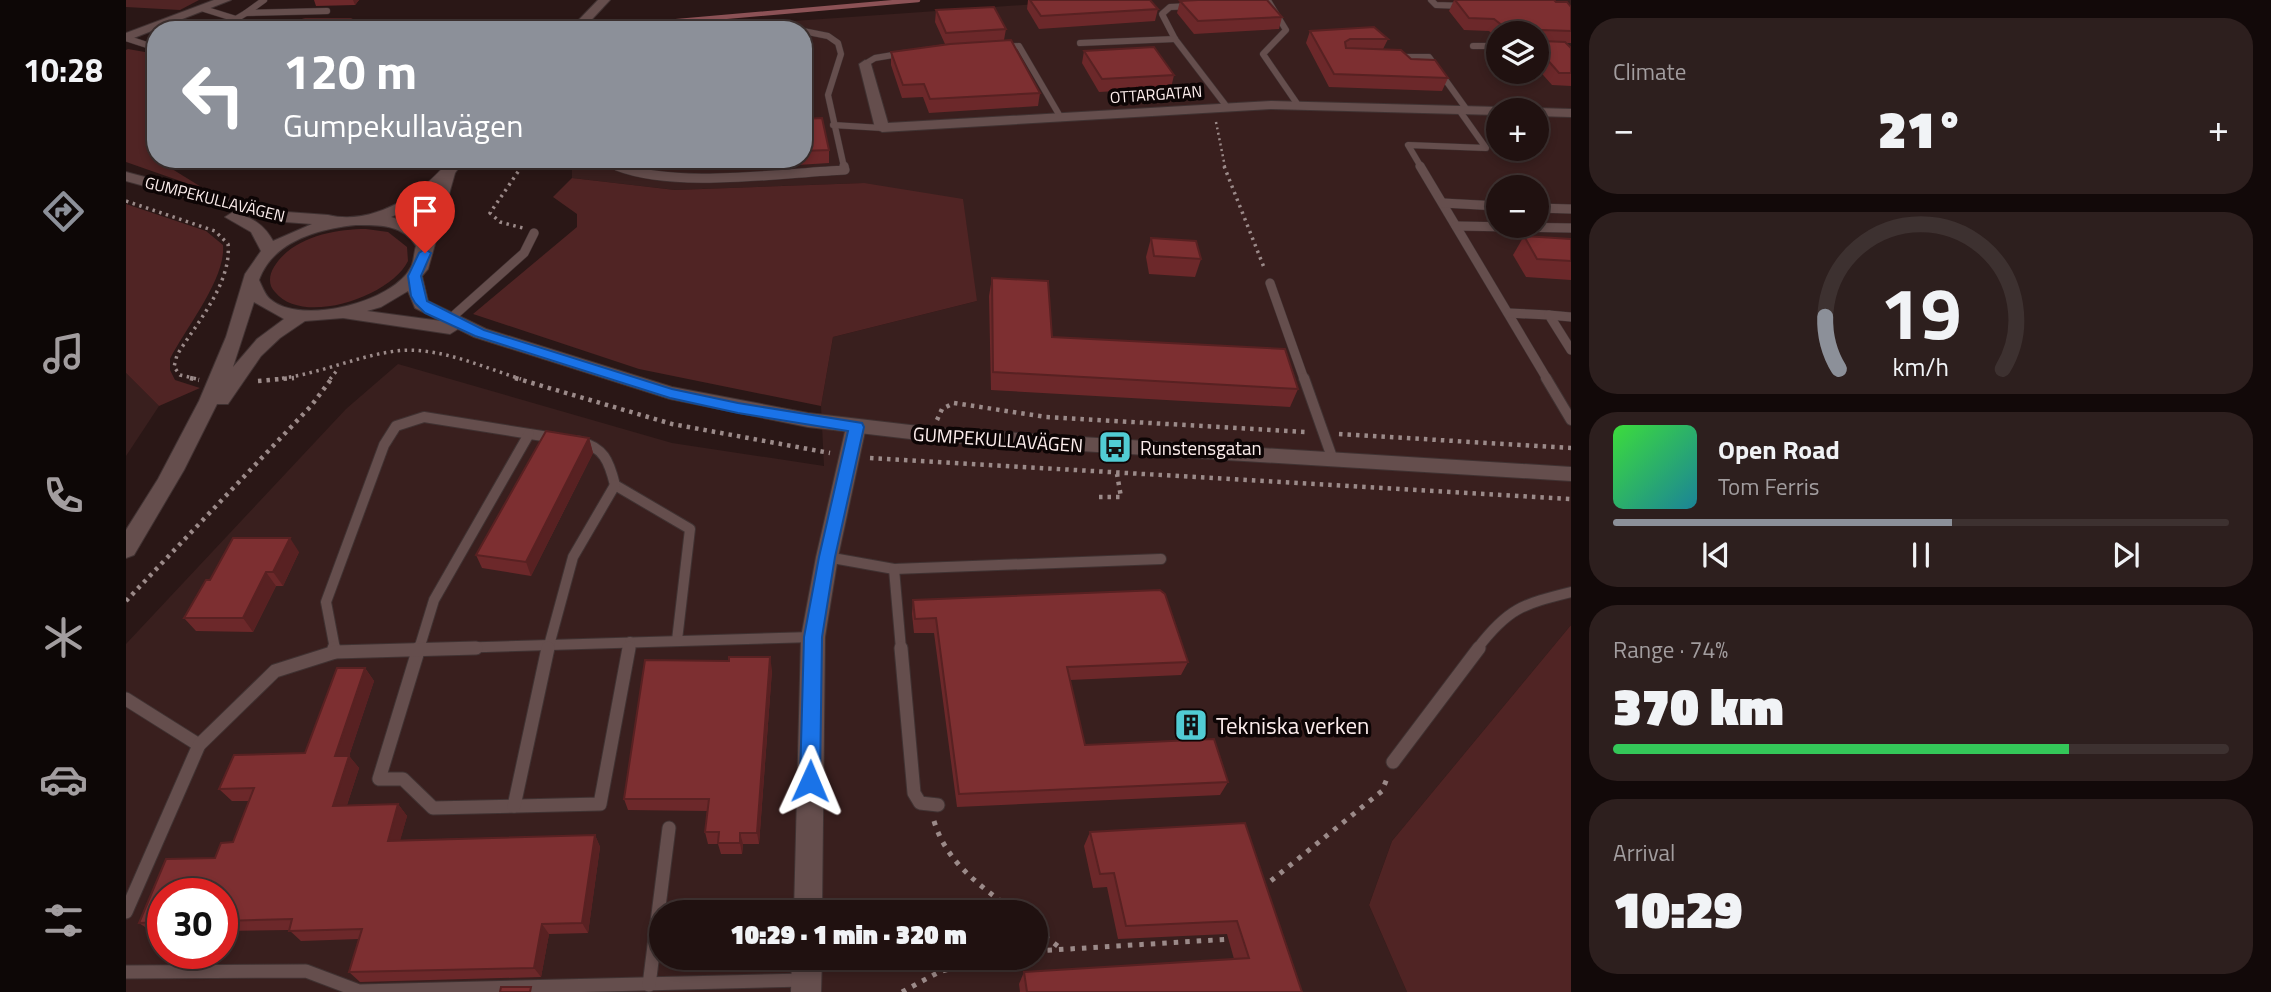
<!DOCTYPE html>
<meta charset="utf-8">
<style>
body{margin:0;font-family:"Titillium Web",sans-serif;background:#2d1f1e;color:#f1f3f6;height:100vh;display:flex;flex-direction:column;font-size:26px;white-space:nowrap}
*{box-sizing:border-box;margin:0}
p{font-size:23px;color:#a29d9f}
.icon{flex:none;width:38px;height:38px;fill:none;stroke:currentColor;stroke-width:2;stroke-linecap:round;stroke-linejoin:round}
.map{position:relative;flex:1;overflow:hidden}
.side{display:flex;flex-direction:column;gap:18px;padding:18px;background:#120909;width:700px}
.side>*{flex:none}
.guide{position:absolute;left:21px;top:21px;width:665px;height:147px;border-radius:28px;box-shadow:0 4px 10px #0003,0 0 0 2px #3d3130;background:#8c9099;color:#fff;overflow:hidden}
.fabs{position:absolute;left:1360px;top:21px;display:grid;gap:14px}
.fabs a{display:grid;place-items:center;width:63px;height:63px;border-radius:50%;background:#201110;box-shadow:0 4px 10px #0003,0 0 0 2px #3d3130;font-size:35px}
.speed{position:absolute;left:21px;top:878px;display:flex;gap:14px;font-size:35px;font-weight:700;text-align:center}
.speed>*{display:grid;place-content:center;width:91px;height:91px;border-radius:50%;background:#201110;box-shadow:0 4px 10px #0003,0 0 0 2px #3d3130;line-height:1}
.speed .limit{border:10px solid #d22;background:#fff;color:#111}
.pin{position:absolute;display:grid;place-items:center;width:60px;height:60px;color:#fff;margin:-72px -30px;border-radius:50% 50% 50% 0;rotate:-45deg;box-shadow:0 0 7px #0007}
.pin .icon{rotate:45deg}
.me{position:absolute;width:77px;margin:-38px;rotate:1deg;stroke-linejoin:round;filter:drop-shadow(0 0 5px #0008)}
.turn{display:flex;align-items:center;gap:24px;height:147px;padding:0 21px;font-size:32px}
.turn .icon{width:91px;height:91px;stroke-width:2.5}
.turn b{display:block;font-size:49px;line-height:60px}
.big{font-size:52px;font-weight:800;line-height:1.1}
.side .card{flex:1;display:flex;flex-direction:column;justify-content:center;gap:10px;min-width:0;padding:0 24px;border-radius:28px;background:#2d1f1e}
.side .dial{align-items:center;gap:0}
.dial svg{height:182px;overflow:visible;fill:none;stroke:#3d3130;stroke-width:7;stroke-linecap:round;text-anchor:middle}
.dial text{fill:#f1f3f6;stroke:none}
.song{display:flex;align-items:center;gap:21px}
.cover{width:84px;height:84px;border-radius:10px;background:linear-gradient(135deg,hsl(120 70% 55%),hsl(190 70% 35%))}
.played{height:7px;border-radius:4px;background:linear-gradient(90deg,#8c9099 55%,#3d3130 55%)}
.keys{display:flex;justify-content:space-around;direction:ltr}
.heat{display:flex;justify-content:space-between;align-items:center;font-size:38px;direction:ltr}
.charge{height:10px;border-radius:5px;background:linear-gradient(90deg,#34c759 74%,#3d3130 0)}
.trip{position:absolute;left:523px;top:900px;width:399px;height:70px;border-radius:35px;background:#201110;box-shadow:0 4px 10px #0003,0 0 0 2px #3d3130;font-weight:800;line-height:70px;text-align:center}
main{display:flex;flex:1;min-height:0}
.tabs{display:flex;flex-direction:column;width:126px;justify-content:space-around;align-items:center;background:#0d0706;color:#a29d9f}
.tabs .icon{width:49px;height:49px}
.tabs .on{color:#8c9099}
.tabs b{font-size:32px;color:#f1f3f6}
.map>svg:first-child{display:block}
.built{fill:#391f1e;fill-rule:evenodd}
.green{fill:#502424}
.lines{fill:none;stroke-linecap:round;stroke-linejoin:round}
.stream{stroke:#8c5256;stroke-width:4.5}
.lane-far3-casing{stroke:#403232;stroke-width:7}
.lane-far2-casing{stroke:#403232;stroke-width:10}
.lane-far1-casing{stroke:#403232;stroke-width:12}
.lane-casing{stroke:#403232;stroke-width:15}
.street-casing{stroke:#403232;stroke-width:2}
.secondary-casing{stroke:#403232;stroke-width:2}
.path-far3{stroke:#9b8a89;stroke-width:2.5;stroke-dasharray:2 3.5;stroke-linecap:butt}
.path-far2{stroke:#9b8a89;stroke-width:3.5;stroke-dasharray:2.5 4.5;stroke-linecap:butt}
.path-far1{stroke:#9b8a89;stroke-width:4.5;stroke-dasharray:3.5 5;stroke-linecap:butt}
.path{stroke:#9b8a89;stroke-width:5;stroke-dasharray:4.5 7;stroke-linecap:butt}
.lane-far3{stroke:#654e4d;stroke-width:6}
.lane-far2{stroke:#654e4d;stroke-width:9}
.lane-far1{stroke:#654e4d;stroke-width:10}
.lane{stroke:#654e4d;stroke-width:13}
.street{fill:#654e4d;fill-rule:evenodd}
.secondary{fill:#654e4d;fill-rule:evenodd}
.wall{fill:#6c282a}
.shaded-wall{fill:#582122}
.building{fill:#7d2f31;stroke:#582122;stroke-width:2}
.route{fill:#1a73e8;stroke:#114b97;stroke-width:2}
.labels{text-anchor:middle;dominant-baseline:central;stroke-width:7;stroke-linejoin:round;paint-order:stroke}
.far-street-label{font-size:16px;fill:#fcedec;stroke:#0d0505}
.street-label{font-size:19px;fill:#fcedec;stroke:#0d0505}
.poi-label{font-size:19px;fill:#fcedec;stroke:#0d0505;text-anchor:start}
.near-poi-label{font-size:23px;fill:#fcedec;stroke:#0d0505;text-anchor:start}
</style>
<main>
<nav class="tabs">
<b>10:28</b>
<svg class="icon on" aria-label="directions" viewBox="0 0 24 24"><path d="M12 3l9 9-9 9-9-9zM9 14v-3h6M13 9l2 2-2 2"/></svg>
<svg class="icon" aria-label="music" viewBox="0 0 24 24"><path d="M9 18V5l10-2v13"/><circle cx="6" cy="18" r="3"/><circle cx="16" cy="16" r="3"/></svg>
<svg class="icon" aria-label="phone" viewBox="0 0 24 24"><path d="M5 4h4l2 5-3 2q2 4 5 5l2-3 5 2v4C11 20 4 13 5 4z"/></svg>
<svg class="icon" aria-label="climate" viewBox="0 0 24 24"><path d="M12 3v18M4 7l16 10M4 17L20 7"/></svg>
<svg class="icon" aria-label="car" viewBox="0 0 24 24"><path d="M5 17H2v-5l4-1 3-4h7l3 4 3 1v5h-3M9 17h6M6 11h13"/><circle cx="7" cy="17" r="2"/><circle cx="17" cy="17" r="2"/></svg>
<svg class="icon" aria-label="filters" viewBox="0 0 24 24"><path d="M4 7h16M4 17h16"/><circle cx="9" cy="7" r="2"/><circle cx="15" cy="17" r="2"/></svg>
</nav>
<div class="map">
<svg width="1445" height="992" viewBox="0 0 1445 992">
<rect width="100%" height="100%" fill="#2a1716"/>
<g class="built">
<path d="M967,0H1445V625L1266,841L1243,905L1281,992H0V644L220,409L272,364L546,443L698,466L695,406L707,337L851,301L738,183L549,190L446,178V159H677V30H538ZM1372,33H1410V72H1372ZM1372,110H1410V149H1372ZM1372,187H1410V226H1372ZM37,894H96V954H37ZM536,912H910V957H536Z"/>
<polygon points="0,373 33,406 0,456"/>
</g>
<g class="green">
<polygon points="0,0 73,0 54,10 0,7"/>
<polygon points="179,18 225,18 244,28 138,30"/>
<polygon points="2,49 30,54 30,159 80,190 0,162 0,50"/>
<polygon points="446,178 549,190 738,183 837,199 851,301 707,337 695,406 513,369 347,314 451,227 451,214 427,197"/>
<path d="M0,204L80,231L97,245C100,279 60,327 44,359V370L49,380L74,388L33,406L0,373Z"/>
<path d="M240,229L262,232L281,247L282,261C265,296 177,327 149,292C142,285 143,275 148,267C166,237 209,229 240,229Z"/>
<polygon points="1445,625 1445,992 1281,992 1243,905 1266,841"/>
</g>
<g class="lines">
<polyline class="stream" points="500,30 518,24 792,0"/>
<defs>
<g id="lane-far3">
<polyline points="1305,0 1310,5 1339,6"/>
<polyline points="1128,2 1143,2 1160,30 1137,54 1172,105"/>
<polyline points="1066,6 1044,7 1036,14 1049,39 1101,107"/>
<polyline points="78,9 110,19 89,30"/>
<polyline points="120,13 138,0"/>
<polyline points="110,19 120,13 201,11"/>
<polyline points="677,31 702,36 712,43 715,54 702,95 718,167"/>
<polyline points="0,38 30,48"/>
<polyline points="954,43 1049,39"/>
<polyline points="1347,46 1372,46"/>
<polyline points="876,47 893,46 935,118"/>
<polyline points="1269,57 1303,57 1341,110"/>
<polyline points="739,64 749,58 779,53"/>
<polyline points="707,125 756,128"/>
<polyline points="491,159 491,166 495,167"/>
<polyline points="1295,167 1282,145 1360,148 1333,110"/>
</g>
<g id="lane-far2">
<path d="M491,166C550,189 654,173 719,170L718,166"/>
<polyline points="1294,166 1421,379"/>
<polyline points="1317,203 1372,206"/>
<polyline points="1410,208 1445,209"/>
<polyline points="1330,226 1445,228"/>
<polyline points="1144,283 1178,379"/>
<polyline points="1382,313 1423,315 1445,350"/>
<polyline points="1423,315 1445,317"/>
<polyline points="324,319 398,253 408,233"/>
</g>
<g id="lane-far1">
<polyline points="1178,378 1207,460"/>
<polyline points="1420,378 1445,420"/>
<path d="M452,441C478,447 483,461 489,485L564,529L551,640"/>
<polyline points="701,557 768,569 1035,559"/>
<polyline points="768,569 775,649"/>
<polyline points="209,649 200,602 258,445 270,426 298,417 429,438"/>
<polyline points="293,649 308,600 403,434"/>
<polyline points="295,649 687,637"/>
<polyline points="422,649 447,557 489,485"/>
<polyline points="503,649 504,642"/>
<path d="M1351,649C1382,608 1397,604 1445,592"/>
</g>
<g id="lane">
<polyline points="208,648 209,652"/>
<polyline points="293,648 253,779 277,779 307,808 474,804 503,648"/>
<polyline points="775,648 788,793 794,803 812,805"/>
<polyline points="0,699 73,745"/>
<polyline points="1267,762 1353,648"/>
<polyline points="388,806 422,648"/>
<polyline points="0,912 73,745 149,671 209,652 350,648"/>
<polyline points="0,972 180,971 233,991 679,980"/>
<polyline points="523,985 543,828"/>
</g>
<g id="street">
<polygon points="88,0 105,0 0,41 0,33"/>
<polygon points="739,60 745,64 762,123 1145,101 1372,107 1378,110 1372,110 1372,115 1145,109 756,132 749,128 733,64"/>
<polygon points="1410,108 1445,109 1445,117 1410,116 1410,110 1404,110"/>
<polygon points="730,420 737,422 740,427 712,557 699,637 696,912 668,912 675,637 690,557 720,427 723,422"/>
<polygon points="666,957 696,957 695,992 665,992"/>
</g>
<g id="secondary">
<polygon points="472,0 484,0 456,30 443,30"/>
<path d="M324,159H339L329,173L302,269L296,276L302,301L360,329L546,387L682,413L810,428L1445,467V481L810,442L682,427L544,399L348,337L332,329L324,334L217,318L179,321L154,338L135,356L102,404H91L58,470L8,555L0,558V530L32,479L73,401L100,337L119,274L135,251L125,232L99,217L107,212C125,217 138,224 147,241L186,224L146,221L0,181V172L147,211L202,215C247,226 297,194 324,159ZM309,192L295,231L281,222L265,217L290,206ZM230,225C252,225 277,224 290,246C288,252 288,261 285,267C268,302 174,326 144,299C139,295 136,286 133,280C147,241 192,229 230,225ZM282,291L289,308L315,321L241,311L255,307ZM128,302L158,319L131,339L107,367Z"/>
</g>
</defs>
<use href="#lane-far3" class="lane-far3-casing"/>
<use href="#lane-far2" class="lane-far2-casing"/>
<use href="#lane-far1" class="lane-far1-casing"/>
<use href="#lane" class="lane-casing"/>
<use href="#street" class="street-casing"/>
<use href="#secondary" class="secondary-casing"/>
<g class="path-far3">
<polyline points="1090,122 1099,167"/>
<polyline points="395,167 401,159"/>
</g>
<g class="path-far2">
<polyline points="396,166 364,213 374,222 397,228"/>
<polyline points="1098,166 1139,270"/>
<path d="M0,201L89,231L102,244C106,283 70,324 51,355L48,367L54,375L71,379"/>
<path d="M149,379C192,375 230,356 270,351C312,346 356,367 395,379"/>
<polyline points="204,379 212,369"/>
</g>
<g class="path-far1">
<polyline points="64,378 73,380"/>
<polyline points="389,378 546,424 704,453"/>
<polyline points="132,381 168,378"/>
<polyline points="811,420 816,409 828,403 920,417 1180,432"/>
<polyline points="1213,434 1445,448"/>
<polyline points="744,458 1445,499"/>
<polyline points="973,497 995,497 991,474"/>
<polyline points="0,601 185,406 206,378"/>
</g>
<g class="path">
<path d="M808,821C821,864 855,886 889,912"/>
<polyline points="1136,888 1256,791 1262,776"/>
<polyline points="910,929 933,947"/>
<polyline points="910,951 1105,939"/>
<polyline points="776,992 813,972 862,957"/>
</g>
<use href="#lane-far3" class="lane-far3"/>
<use href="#lane-far2" class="lane-far2"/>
<use href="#lane-far1" class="lane-far1"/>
<use href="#lane" class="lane"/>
<use href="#street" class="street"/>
<use href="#secondary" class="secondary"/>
</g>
<g class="wall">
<polygon points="188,0 233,0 229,5 190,6"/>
<polygon points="902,0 1024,0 1032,9 1029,21 913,29 901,9"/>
<polygon points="1328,0 1428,0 1430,2 1445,7 1445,43 1440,43 1445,48 1445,86 1426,85 1410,67 1410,33 1372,33 1372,39 1363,31 1338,30 1323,11"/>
<polygon points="1054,1 1156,17 1153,29 1068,34 1051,13"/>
<polygon points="810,10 880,29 878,40 914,93 912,106 803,113 797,97 776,98 765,65 765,52 819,44 809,22"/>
<polygon points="1184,31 1262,39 1257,49 1285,59 1322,78 1316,91 1203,87 1180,43"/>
<polygon points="958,51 1048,75 1045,88 973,92 956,63"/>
<polygon points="677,119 703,150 703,163 609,169 608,159 677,159"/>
<polygon points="507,159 589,159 508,164"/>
<polygon points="1398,236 1445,239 1445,280 1400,277 1387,255"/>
<polygon points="1025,238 1075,259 1069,277 1023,274 1020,257"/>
<polygon points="866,278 926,337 1172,389 1164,407 865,390 863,296"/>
<polygon points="463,438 467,453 405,576 356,568 350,555"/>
<polygon points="173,552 157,586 150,586 127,632 70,631 58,618 84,580"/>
<polygon points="787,600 1062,662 1055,675 944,680 959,745 1102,782 1094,795 831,807 808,633 788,633 786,614"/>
<polygon points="211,668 239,668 248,681 223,756 233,768 221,805 272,804 281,816 274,840 469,835 474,847 462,933 423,934 415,977 234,982 223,972 233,939 175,941 163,930 96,931 96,894 37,894 37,933 28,933 13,923 40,859 89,858 95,843 107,842 123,801 106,801 93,789 108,755 179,753"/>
<polygon points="646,670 633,844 617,844 616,854 595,854 592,844 582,844 579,832 581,811 502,810 498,799"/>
<polygon points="1119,823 1176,992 894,992 893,984 898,972 1108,959 1101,934 992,939 981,887 967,888 958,846 964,832"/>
</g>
<g class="shaded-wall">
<polygon points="227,0 233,0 229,5"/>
<polygon points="463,438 467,453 405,576 400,562"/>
<polygon points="164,538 173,552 157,586 147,572"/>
<polygon points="140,572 150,586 127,632 117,618"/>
<polygon points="644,657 646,670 633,844 631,833"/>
<polygon points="239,668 248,681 219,768 209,756"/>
<polygon points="223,756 233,768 217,817 207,806"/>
<polygon points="272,804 281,816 271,852 262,841"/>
<polygon points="614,833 617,844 616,854 614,843"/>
<polygon points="469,835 474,847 462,933 456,923"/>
<polygon points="416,924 423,934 415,977 408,968"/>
</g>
<g class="building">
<polygon points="904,0 1024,0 1032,9 915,16"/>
<polygon points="1072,0 1141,0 1156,17 1072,21 1054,1"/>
<polygon points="1329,0 1428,0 1430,2 1441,2 1445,7 1445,31 1416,30 1412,32 1411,38 1416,41 1439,42 1445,48 1445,73 1433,73 1413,50 1410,50 1410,33 1383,33 1382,30 1368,19 1343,18"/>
<polygon points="868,7 880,29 820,33 810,10"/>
<polygon points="1248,27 1262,39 1224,39 1219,42 1220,48 1275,50 1285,59 1309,60 1322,78 1208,74 1184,31"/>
<polygon points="885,40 914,93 804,99 798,84 777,85 765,52 824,44"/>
<polygon points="1028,47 1048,75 976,79 958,51"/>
<polygon points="696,118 703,150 677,151 677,119"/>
<polygon points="1398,236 1445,239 1445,261 1411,259"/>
<polygon points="1025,238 1070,241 1075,259 1028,256"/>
<polygon points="866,278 922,281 926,337 1159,349 1172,389 867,372"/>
<polygon points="420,431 463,438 400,562 350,555"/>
<polygon points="107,538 164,538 147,572 140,572 117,618 58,618 80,580 84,580"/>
<polygon points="1034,590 1039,594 1062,662 941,667 959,745 1088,739 1102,782 833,794 810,618 789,619 787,600"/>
<polygon points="603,657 644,657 631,833 614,833 614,843 592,843 593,832 579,832 583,799 498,799 519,660 603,661"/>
<polygon points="211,668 239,668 209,756 223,756 207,806 272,804 262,841 469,835 456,923 416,924 408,968 223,972 236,929 163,931 166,919 96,921 96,894 37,894 37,922 13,923 40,859 89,858 95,843 107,842 128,788 93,789 108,755 179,753"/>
<polygon points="1119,823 1176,992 901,992 898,972 1123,958 1111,921 1000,926 988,873 974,874 964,832"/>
<polygon points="375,987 405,987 404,992 374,992"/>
</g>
<polygon class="route" points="299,249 305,253 295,276 301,301 358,330 546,389 612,403 736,423 738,427 709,557 696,637 694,781 691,787 684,790 677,787 674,781 678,637 693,557 722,431 612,413 544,398 349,336 299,313 289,303 285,296 282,276 293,253"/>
<defs>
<symbol id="bus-square" viewBox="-11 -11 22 22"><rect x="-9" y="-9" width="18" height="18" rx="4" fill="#51ccd4" stroke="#0d0505"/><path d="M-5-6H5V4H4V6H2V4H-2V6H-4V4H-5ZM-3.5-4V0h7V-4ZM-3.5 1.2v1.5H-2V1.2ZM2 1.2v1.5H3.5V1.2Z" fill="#111"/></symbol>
<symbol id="building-square" viewBox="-11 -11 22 22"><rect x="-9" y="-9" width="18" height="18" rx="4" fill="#51ccd4" stroke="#0d0505"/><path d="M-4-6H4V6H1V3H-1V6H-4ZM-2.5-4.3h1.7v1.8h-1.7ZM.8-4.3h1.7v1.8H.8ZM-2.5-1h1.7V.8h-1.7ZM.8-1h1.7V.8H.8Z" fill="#111"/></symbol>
</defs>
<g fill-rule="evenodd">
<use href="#bus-square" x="970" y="428" width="38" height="38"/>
<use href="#building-square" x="1046" y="706" width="38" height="38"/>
</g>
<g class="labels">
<g class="far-street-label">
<text transform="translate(1030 94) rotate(-4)">OTTARGATAN</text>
<text transform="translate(89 199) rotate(14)">GUMPEKULLAVÄGEN</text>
</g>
<g class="street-label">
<text transform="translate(872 439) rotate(4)">GUMPEKULLAVÄGEN</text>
</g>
<g class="poi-label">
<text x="1014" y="447">Runstensgatan</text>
</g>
<g class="near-poi-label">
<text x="1090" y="725">Tekniska verken</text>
</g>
</g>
</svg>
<div class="fabs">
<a><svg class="icon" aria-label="layers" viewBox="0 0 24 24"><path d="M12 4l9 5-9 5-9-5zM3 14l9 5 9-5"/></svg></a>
<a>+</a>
<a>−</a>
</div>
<div class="speed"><div class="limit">30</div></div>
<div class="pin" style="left:299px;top:253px;background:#d93025"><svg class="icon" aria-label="arrive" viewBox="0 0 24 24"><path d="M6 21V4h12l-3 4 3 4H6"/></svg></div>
<svg class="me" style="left:684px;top:781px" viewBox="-20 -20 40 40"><path d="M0-17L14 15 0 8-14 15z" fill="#1a73e8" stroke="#fff" stroke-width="4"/></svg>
<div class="trip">10:29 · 1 min · 320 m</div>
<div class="guide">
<div class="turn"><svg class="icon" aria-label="left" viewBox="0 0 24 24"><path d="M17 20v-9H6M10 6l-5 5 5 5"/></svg><div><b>120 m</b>Gumpekullavägen</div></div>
</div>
</div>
<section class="side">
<div class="card"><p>Climate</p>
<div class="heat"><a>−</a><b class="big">21°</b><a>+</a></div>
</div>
<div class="card dial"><svg viewBox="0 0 100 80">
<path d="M14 69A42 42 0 1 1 86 69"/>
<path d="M14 69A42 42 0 0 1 8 46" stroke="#8c9099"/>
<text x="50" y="56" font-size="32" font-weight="700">19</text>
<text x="50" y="72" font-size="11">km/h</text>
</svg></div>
<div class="card">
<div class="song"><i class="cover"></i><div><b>Open Road</b><p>Tom Ferris</p></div></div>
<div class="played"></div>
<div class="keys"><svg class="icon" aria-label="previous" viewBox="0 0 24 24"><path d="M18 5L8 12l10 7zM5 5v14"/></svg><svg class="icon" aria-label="pause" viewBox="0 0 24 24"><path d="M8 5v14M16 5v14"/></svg><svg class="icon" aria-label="next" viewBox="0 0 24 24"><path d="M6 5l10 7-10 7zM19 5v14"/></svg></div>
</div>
<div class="card"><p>Range · 74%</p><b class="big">370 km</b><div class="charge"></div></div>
<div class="card"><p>Arrival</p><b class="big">10:29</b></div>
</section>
</main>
